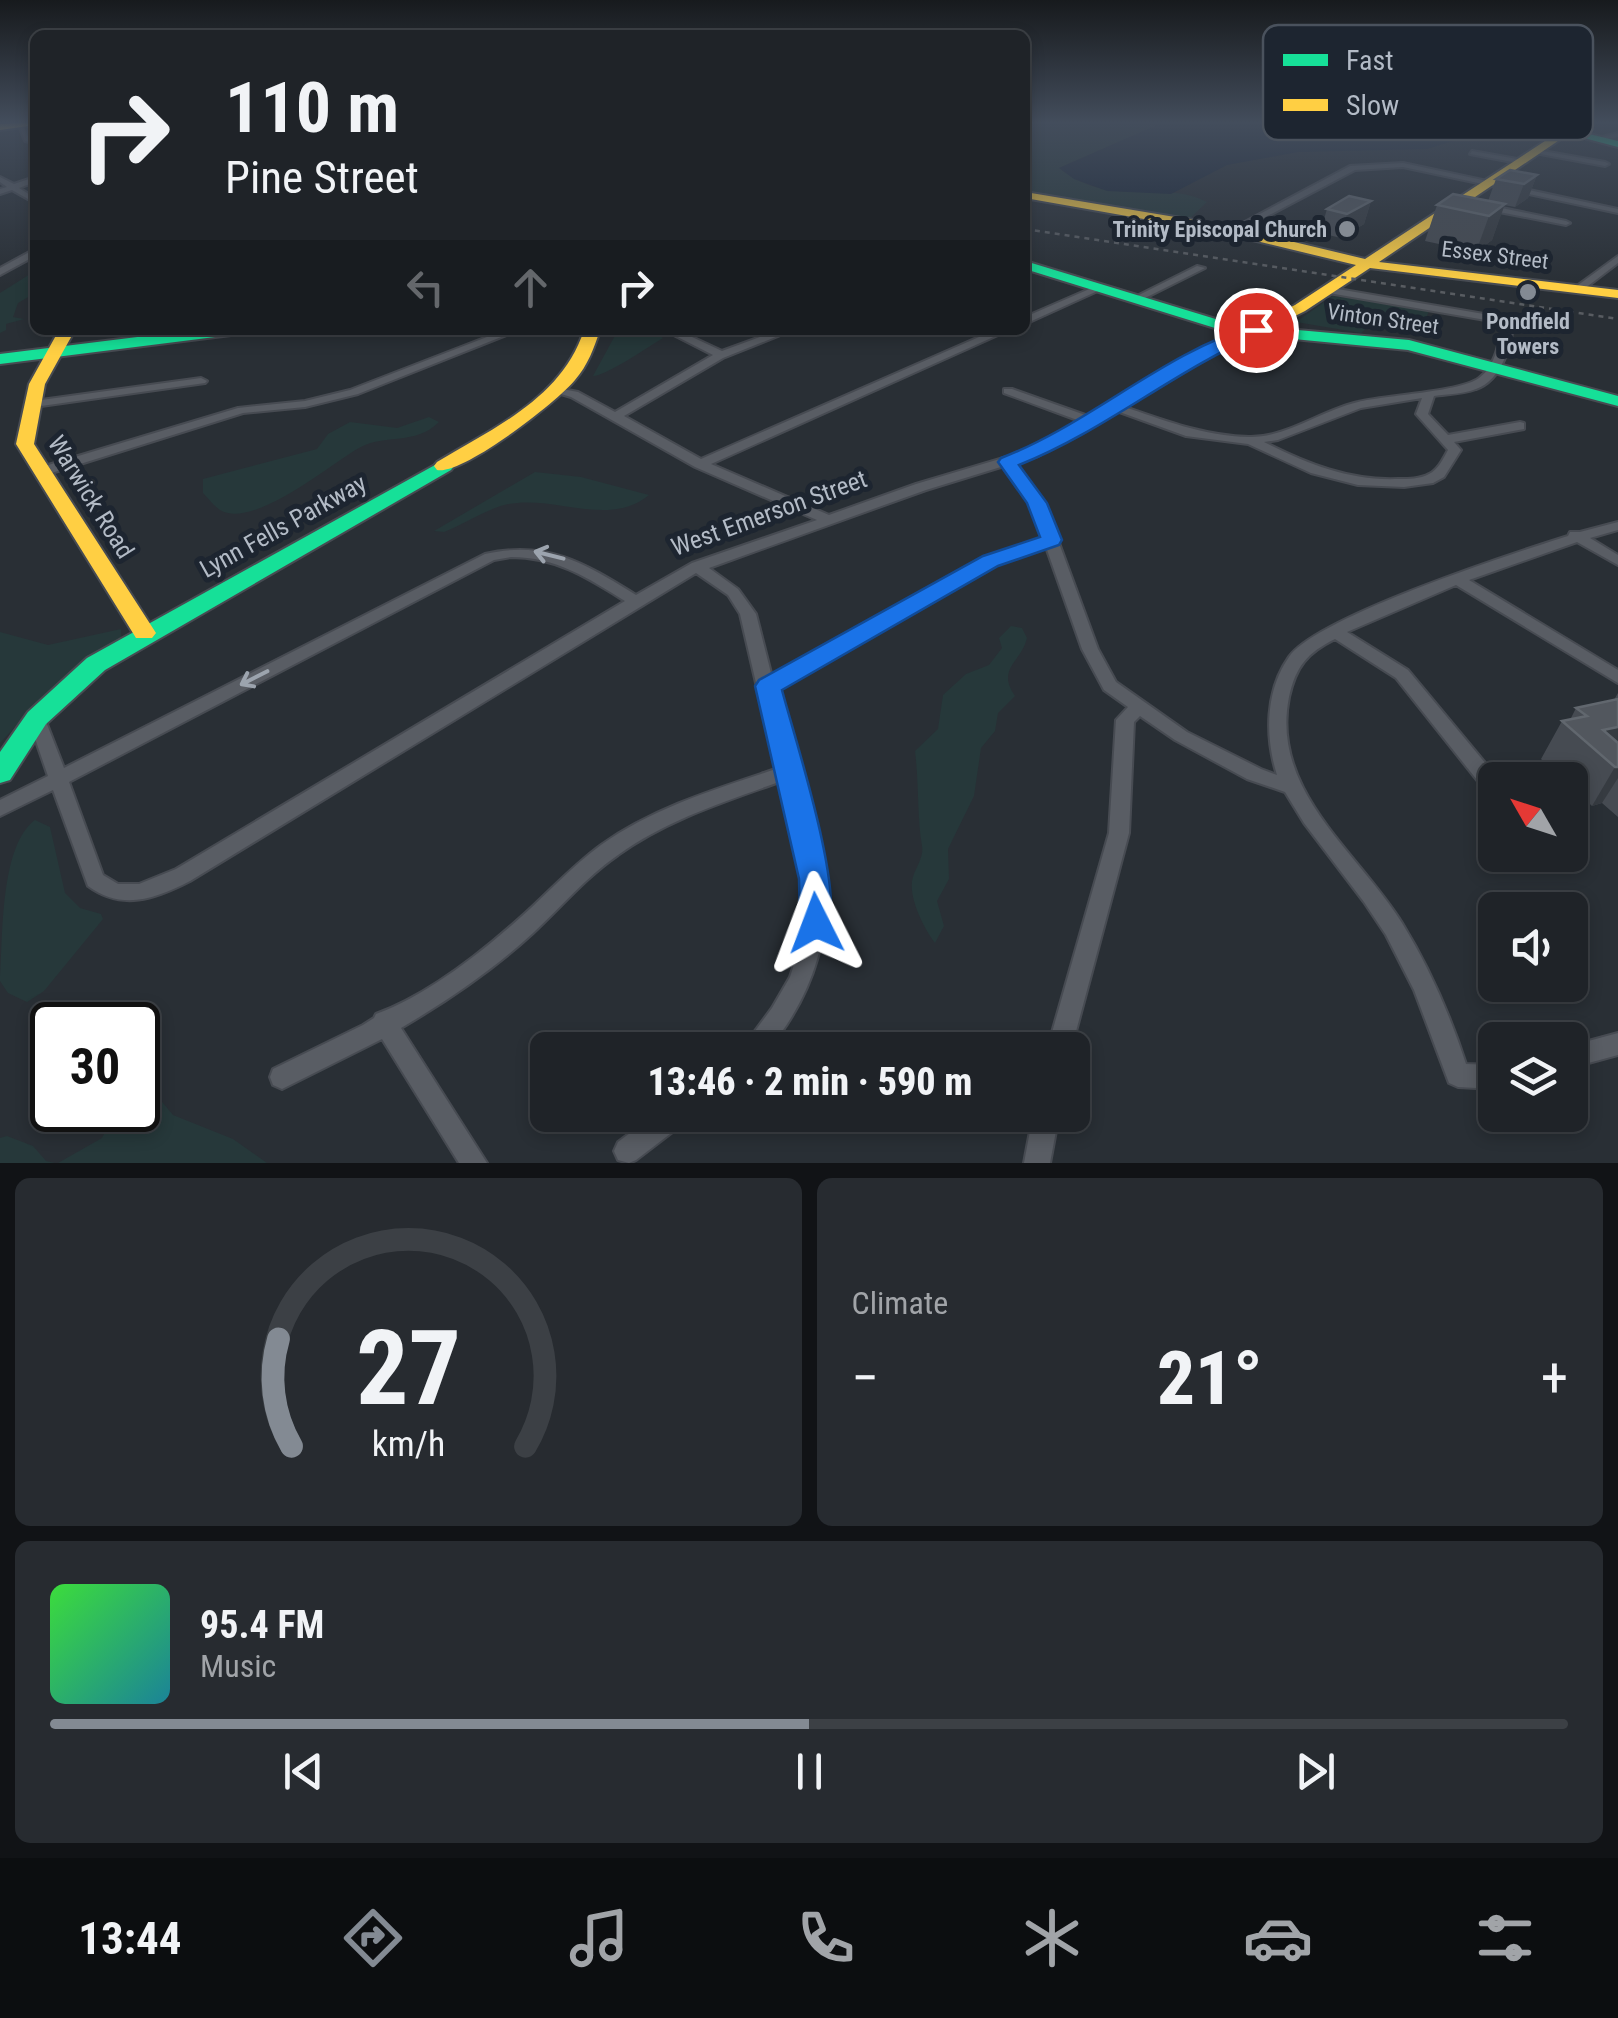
<!DOCTYPE html>
<meta charset="utf-8">
<style>
body{margin:0;font-family:"Roboto Condensed",sans-serif;background:#272b30;color:#f1f3f6;height:100vh;display:flex;flex-direction:column;font-size:38px;white-space:nowrap}
*{box-sizing:border-box;margin:0}
p{font-size:32px;color:#a1a4a8}
.icon{flex:none;width:55px;height:55px;fill:none;stroke:currentColor;stroke-width:2;stroke-linecap:round;stroke-linejoin:round}
.map{position:relative;height:1163px;overflow:hidden}
.drawer{display:flex;flex-direction:column;gap:15px;padding:15px;background:#111316;flex:1}
.drawer>*{flex:none}
.top-card{position:absolute;left:30px;top:30px;width:1000px;height:305px;border-radius:15px;box-shadow:0 5px 15px #0003,0 0 0 2px #3c4045;background:#1f2328;color:#f1f3f6;overflow:hidden}
.needle{width:65px;rotate:309deg}
.buttons{position:absolute;left:1478px;top:762px;display:grid;gap:20px}
.buttons a{display:grid;place-items:center;width:110px;height:110px;border-radius:15px;background:#1f2328;box-shadow:0 5px 15px #0003,0 0 0 2px #3c4045;font-size:50px}
.speed{position:absolute;left:30px;top:1002px;display:flex;gap:20px;font-size:50px;font-weight:700;text-align:center}
.speed>*{display:grid;place-content:center;width:130px;height:130px;border-radius:50%;background:#1f2328;box-shadow:0 5px 15px #0003,0 0 0 2px #3c4045;line-height:1}
.speed .limit{border:5px solid #111;border-radius:15px;background:#fff;color:#111}
.pin{position:absolute;display:grid;place-items:center;width:85px;height:85px;color:#fff;margin:-42px;border:5px solid #fff;border-radius:50%;box-shadow:0 2px 10px #0007}
.me{position:absolute;width:110px;margin:-55px;rotate:357deg;stroke-linejoin:round;filter:drop-shadow(0 0 8px #0008)}
.turn{display:flex;align-items:center;gap:35px;height:210px;padding:0 30px;font-size:45px}
.turn .icon{width:130px;height:130px;stroke-width:2.5}
.turn b{display:block;font-size:70px;line-height:85px}
.lanes{display:flex;align-items:center;height:95px;padding:0 30px;background:#0003;justify-content:center;gap:50px;direction:ltr}
.lanes .off{opacity:.35}
.big{font-size:75px;font-weight:800;line-height:1.1}
.drawer .tile{flex:1;display:flex;flex-direction:column;justify-content:center;gap:15px;min-width:0;padding:0 35px;border-radius:15px;background:#272b30}
.drawer .dial{align-items:center;gap:0}
.dial svg{height:260px;overflow:visible;fill:none;stroke:#3c4045;stroke-width:7;stroke-linecap:round;text-anchor:middle}
.dial text{fill:#f1f3f6;stroke:none}
.song{display:flex;align-items:center;gap:30px}
.cover{width:120px;height:120px;border-radius:15px;background:linear-gradient(135deg,hsl(120 70% 55%),hsl(190 70% 35%))}
.played{height:10px;border-radius:5px;background:linear-gradient(90deg,#838a93 50%,#3c4045 50%)}
.keys{display:flex;justify-content:space-around;direction:ltr}
.heat{display:flex;justify-content:space-between;align-items:center;font-size:55px;direction:ltr}
.drawer .tiles{flex:1;display:grid;gap:15px;grid-template-columns:1fr 1fr}
.tile:last-child{grid-column:span 2}
.trip{position:absolute;left:530px;top:1032px;width:560px;height:100px;border-radius:15px;background:#1f2328;box-shadow:0 5px 15px #0003,0 0 0 2px #3c4045;font-weight:800;line-height:100px;text-align:center}
.tab-bar{display:flex;height:160px;justify-content:space-around;align-items:center;background:#0c0e10;color:#a1a4a8}
.tab-bar .icon{width:70px;height:70px}
.tab-bar .active{color:#838a93}
.tab-bar b{font-size:45px;color:#f1f3f6}
.map>svg:first-child{display:block}
.green{fill:#26383a}
.water{fill:#1a2638}
.lines{fill:none;stroke-linecap:round;stroke-linejoin:round}
.street-casing{stroke:#474b52;stroke-width:4}
.fast-casing{stroke:#474b52;stroke-width:4}
.slow-casing{stroke:#474b52;stroke-width:4}
.street{fill:#595d64;fill-rule:evenodd}
.fast{fill:#16e098;fill-rule:evenodd}
.slow{fill:#ffcf43;fill-rule:evenodd}
.rail{stroke:#585c61;stroke-width:2.5;stroke-dasharray:5 5;stroke-linecap:butt}
.wall{fill:#464b52}
.shaded-wall{fill:#363b41}
.building{fill:#52575e;stroke:#61676e;stroke-width:2.5}
.oneway{stroke:#9ca4ae}
.route{fill:#1a73e8;stroke:#114b97;stroke-width:2.5}
.poi-dot{fill:#838a93;stroke:#1d2530;stroke-width:4}
.labels{text-anchor:middle;dominant-baseline:central;stroke-width:10;stroke-linejoin:round;paint-order:stroke}
.far-poi-label{font-size:22px;font-weight:bold;fill:#b3bbc6;stroke:#1d2530;text-anchor:end}
.far-street-label{font-size:22px;fill:#b3bbc6;stroke:#1d2530}
.street-label{font-size:25px;fill:#b3bbc6;stroke:#1d2530}
.key{fill:#1d2530;stroke:#4a525d;stroke-width:2.5}
.key-label{font-size:28px;fill:#b3bbc6}
</style>
<div class="map">
<svg width="1618" height="1163" viewBox="0 0 1618 1163">
<rect width="100%" height="100%" fill="#292f35"/>
<g class="green">
<path d="M1025,122H1164L1059,168C1111,210 1160,178 1207,202L1188,220L1025,192Z"/>
<polygon points="35,271 35,293 18,303 13,317 24,319 6,324 6,330 0,333 0,293"/>
<polygon points="1333,296 1429,310 1426,319 1389,310 1361,333 1296,322"/>
<path d="M618,330H651L663,338C648,347 606,376 593,376Z"/>
<path d="M429,417L439,422C415,446 386,433 359,448C332,463 253,530 220,510C214,506 208,498 203,493V479L317,449L328,434L350,422L397,428Z"/>
<path d="M535,472L581,477L649,495C609,528 557,495 508,504C491,507 462,525 444,532L434,531Z"/>
<path d="M1011,626L1022,628L1027,638C1021,663 996,668 1015,696L998,713L995,731L981,748L974,796L948,849L949,879L937,901L944,926L935,943C924,928 907,896 913,877C916,867 924,857 922,846C917,816 919,783 915,751L938,729L943,695L966,674L989,665L1002,648L999,638Z"/>
<polygon points="121,629 121,638 46,693 0,743 0,632 48,645"/>
<path d="M35,820L50,827L65,893L80,908L101,914L103,919L44,991L27,1002L8,993L0,981C3,935 0,846 35,820Z"/>
<polygon points="138,1073 173,1115 233,1139 267,1163 58,1163 102,1138 111,1120 107,1110 138,1110"/>
<polygon points="7,1136 33,1146 46,1161 55,1163 0,1163 0,1138"/>
</g>
<polygon class="water" points="1164,122 1468,122 1453,141 1427,149 1298,152 1227,165 1171,194 1107,191 1074,179 1059,168"/>
<g class="lines">
<defs>
<g id="street">
<polygon points="18,123 23,124 30,142 25,141"/>
<polygon points="1618,133 1618,137 1597,141 1594,139"/>
<polygon points="1537,150 1605,162 1609,164 1605,166 1535,153"/>
<polygon points="1472,151 1523,160 1527,162 1523,164 1470,154"/>
<polygon points="1403,163 1618,209 1618,213 1403,167 1355,170 1235,233 1228,231 1350,166"/>
<polygon points="0,177 14,184 35,177 35,182 19,188 35,198 35,203 12,190 0,194 0,189 7,187 0,182"/>
<polygon points="1482,204 1566,221 1570,223 1566,225 1479,208 1479,204"/>
<polygon points="35,249 35,256 0,275 0,268"/>
<polygon points="1618,256 1618,263 1580,292 1574,292 1574,288"/>
<polygon points="1197,266 1205,268 1137,302 1129,300"/>
<polygon points="1094,287 1102,289 1025,324 1025,317"/>
<path d="M1326,287L1513,319C1513,343 1502,380 1476,389C1463,394 1448,394 1434,396L1428,414L1448,435L1520,422L1524,423V429L1454,442L1461,450L1444,477L1433,483L1404,487L1358,485L1311,473L1248,444L1186,436L1114,410L1097,420L1096,424H1091L1038,456L1014,463L1045,505L1098,649L1116,682L1187,732L1261,769L1277,775C1265,737 1265,691 1289,657C1317,617 1514,553 1568,536L1570,532H1580L1618,522V530L1590,538L1618,555V565L1577,542L1469,580L1618,670V683L1456,585L1347,632L1408,670L1491,770L1493,775L1491,780L1484,782L1477,780L1396,678L1335,639C1307,653 1296,666 1289,697C1270,791 1358,852 1402,923C1429,967 1450,1015 1466,1064L1495,1065V1089L1458,1087L1449,1083L1414,990L1386,935L1364,902L1304,823L1285,792L1247,779L1175,740L1140,716L1134,722L1129,833L1071,1050H1047L1109,833L1116,720L1128,707L1104,690L1082,649L1046,547L993,565L775,690L826,896C826,954 805,1005 768,1050H741L772,1008L790,977L802,939L805,918L806,896L779,782C724,802 666,820 618,855C586,877 561,907 533,933C493,970 447,1001 401,1028L487,1163H459L382,1039L282,1089L273,1085L270,1077L273,1069L363,1025L374,1018L376,1014C426,996 481,953 521,917C548,893 572,866 601,845C653,808 716,789 776,769L740,614L728,595L696,573L190,881C155,899 122,911 88,886L53,790L0,816V800L48,776L28,718L31,714H43L64,768L485,554C547,540 584,563 636,595L692,563L817,520L695,467L571,397L551,391L557,388L578,392L615,412L713,355L664,330H677L722,351L779,330H793L723,358L624,416L701,459L995,330H1009L711,464L829,515L916,484L1030,450L1080,421L1004,393V389H1012L1088,416L1203,348L1256,327L1260,328V332L1211,352L1122,406C1163,420 1204,436 1249,437C1286,438 1322,410 1358,402C1386,395 1460,392 1479,378C1496,366 1499,342 1503,323L1323,292V288ZM1422,398L1416,414L1448,450C1443,459 1438,470 1429,474C1420,479 1408,479 1398,479C1350,481 1307,464 1264,442L1278,440L1361,408ZM1004,466L1031,505L1043,539L983,559L772,677L756,614L738,589L709,568L926,490ZM511,557C556,557 588,578 625,601L176,869L139,884H118L103,875L69,782L494,560Z"/>
<polygon points="505,330 519,330 358,394 305,407 243,413 45,475 40,476 34,472 35,469 238,408 305,401 350,390"/>
<polygon points="201,378 207,381 205,383 34,407 28,404 34,401"/>
<polygon points="1618,1033 1618,1055 1570,1068 1570,1046"/>
<polygon points="654,1115 687,1115 683,1124 636,1160 629,1163 618,1160 614,1151 618,1142"/>
<polygon points="1033,1115 1059,1115 1050,1163 1024,1163"/>
</g>
<g id="fast">
<polygon points="1523,122 1540,122 1618,141 1618,147"/>
<polygon points="1025,261 1232,324 1409,340 1618,396 1618,406 1408,350 1231,333 1025,269"/>
<polygon points="194,330 239,330 231,335 0,364 0,354"/>
<polygon points="444,460 451,462 454,466 451,470 105,670 46,724 10,780 0,783 0,752 28,712 87,658"/>
</g>
<g id="slow">
<polygon points="35,122 35,125 0,130 0,124"/>
<polygon points="1574,122 1586,122 1379,262 1618,290 1618,298 1370,268 1305,311 1261,333 1256,331 1256,325 1295,305 1356,265 1223,233 1025,198 1025,192 1223,225 1365,259"/>
<polygon points="59,330 75,330 45,384 34,444 156,633 152,638 136,638 16,444 29,384"/>
<path d="M584,330H600C594,348 588,365 575,380C557,402 463,475 437,470L434,466L437,462C495,427 562,398 584,330Z"/>
</g>
</defs>
<use href="#street" class="street-casing"/>
<use href="#fast" class="fast-casing"/>
<use href="#slow" class="slow-casing"/>
<use href="#street" class="street"/>
<use href="#fast" class="fast"/>
<use href="#slow" class="slow"/>
<polyline class="rail" points="1025,229 1618,319"/>
</g>
<g class="wall">
<polygon points="1537,175 1528,198 1515,207 1504,205 1492,240 1476,252 1425,241 1437,205 1488,201 1496,179"/>
<polygon points="1371,201 1364,224 1341,238 1320,233 1327,209"/>
<polygon points="1618,693 1618,817 1602,803 1592,806 1570,785 1570,780 1564,780 1541,759 1562,721 1570,720 1576,708 1614,700"/>
</g>
<g class="shaded-wall">
<polygon points="1537,175 1528,198 1515,207 1524,184"/>
<polygon points="1371,201 1364,224 1341,238 1347,214"/>
<polygon points="1505,204 1492,240 1476,252 1489,216"/>
<polygon points="1618,727 1618,761 1603,730"/>
<polygon points="1615,767 1618,767 1618,778 1602,803 1592,806"/>
</g>
<g class="building">
<polygon points="1510,170 1537,175 1524,184 1496,179"/>
<polygon points="1453,194 1505,204 1489,216 1437,205"/>
<polygon points="1349,196 1371,201 1347,214 1327,209"/>
<polygon points="1618,699 1618,727 1603,730 1618,743 1618,767 1615,767 1562,721 1587,716 1576,708"/>
</g>
<defs><path id="oneway-shaft" d="M-6 0H5M1.5-3L5.5 0L1.5 3" fill="none" stroke-width="1.6" stroke-linecap="round" stroke-linejoin="round" transform="scale(2.5)"/></defs>
<g class="oneway">
<use href="#oneway-shaft" transform="translate(549 555) rotate(-166)"/>
<use href="#oneway-shaft" transform="translate(254 678) rotate(153)"/>
</g>
<linearGradient id="sky" x2="0" y2="1"><stop stop-color="#171a1d"/><stop offset="0.43" stop-color="#434d5c"/><stop offset="1" stop-color="#434d5c" stop-opacity="0"/></linearGradient>
<rect width="1618" height="285" fill="url(#sky)"/>
<path class="route" d="M1256,325L1264,330L1262,333C1176,369 1105,431 1019,465L1047,503L1062,540L1059,545L998,566L782,690C794,736 846,895 827,932L816,936L805,932L800,923L799,879L755,686L759,680L983,556L1040,537L1027,503L998,462L1001,458C1090,424 1164,352 1256,325Z"/>
<g class="poi-dot">
<circle cx="1347" cy="229" r="10"/>
<circle cx="1528" cy="292" r="10"/>
</g>
<g class="labels">
<g class="far-poi-label">
<text x="1327" y="229">Trinity Episcopal Church</text>
<text x="1528" y="321" text-anchor="middle">Pondfield<tspan x="1528" dy="25">Towers</tspan></text>
</g>
<g class="far-street-label">
<text transform="translate(1495 255) rotate(7)">Essex Street</text>
<text transform="translate(1383 319) rotate(8)">Vinton Street</text>
</g>
<g class="street-label">
<text transform="translate(91 497) rotate(58)">Warwick Road</text>
<text transform="translate(769 513) rotate(-20)">West Emerson Street</text>
<text transform="translate(283 526) rotate(-29)">Lynn Fells Parkway</text>
</g>
</g>
<rect x="1263" y="25" width="330" height="115" rx="15" class="key"/>
<rect x="1283" y="54" width="45" height="12" fill="#16e098"/>
<rect x="1283" y="99" width="45" height="12" fill="#ffcf43"/>
<g class="key-label">
<text x="1346" y="70">Fast</text>
<text x="1346" y="115">Slow</text>
</g>
</svg>
<div class="buttons">
<a><svg class="needle" viewBox="-14 -14 28 28"><path d="M0-13l5 13h-10z" fill="#e53935"/><path d="M0 13l5-13h-10z" fill="#a1a4a8"/></svg></a>
<a><svg class="icon" aria-label="sound" viewBox="0 0 24 24"><path d="M4 9h4l5-4v14l-5-4H4zM17 9q2 3 0 6"/></svg></a>
<a><svg class="icon" aria-label="layers" viewBox="0 0 24 24"><path d="M12 4l9 5-9 5-9-5zM3 14l9 5 9-5"/></svg></a>
</div>
<div class="speed"><div class="limit">30</div></div>
<div class="pin" style="left:1256px;top:330px;background:#d93025"><svg class="icon" aria-label="arrive" viewBox="0 0 24 24"><path d="M6 21V4h12l-3 4 3 4H6"/></svg></div>
<svg class="me" style="left:816px;top:923px" viewBox="-20 -20 40 40"><path d="M0-17L14 15 0 8-14 15z" fill="#1a73e8" stroke="#fff" stroke-width="4"/></svg>
<div class="trip">13:46 · 2 min · 590 m</div>
<div class="top-card">
<div class="turn"><svg class="icon" aria-label="right" viewBox="0 0 24 24"><path d="M7 20v-9h11M14 6l5 5-5 5"/></svg><div><b>110 m</b>Pine Street</div></div>
<div class="lanes"><svg class="icon off" aria-label="left" viewBox="0 0 24 24"><path d="M17 20v-9H6M10 6l-5 5 5 5"/></svg><svg class="icon off" aria-label="ahead" viewBox="0 0 24 24"><path d="M12 20V5M6 11l6-6 6 6"/></svg><svg class="icon" aria-label="right" viewBox="0 0 24 24"><path d="M7 20v-9h11M14 6l5 5-5 5"/></svg></div>
</div>
</div>
<section class="drawer">
<div class="tiles">
<div class="tile dial"><svg viewBox="0 0 100 80">
<path d="M14 69A42 42 0 1 1 86 69"/>
<path d="M14 69A42 42 0 0 1 10 36" stroke="#838a93"/>
<text x="50" y="56" font-size="32" font-weight="700">27</text>
<text x="50" y="72" font-size="11">km/h</text>
</svg></div>
<div class="tile"><p>Climate</p>
<div class="heat"><a>−</a><b class="big">21°</b><a>+</a></div>
</div>
<div class="tile">
<div class="song"><i class="cover"></i><div><b>95.4 FM</b><p>Music</p></div></div>
<div class="played"></div>
<div class="keys"><svg class="icon" aria-label="previous" viewBox="0 0 24 24"><path d="M18 5L8 12l10 7zM5 5v14"/></svg><svg class="icon" aria-label="pause" viewBox="0 0 24 24"><path d="M8 5v14M16 5v14"/></svg><svg class="icon" aria-label="next" viewBox="0 0 24 24"><path d="M6 5l10 7-10 7zM19 5v14"/></svg></div>
</div>
</div>
</section>
<nav class="tab-bar">
<b>13:44</b>
<svg class="icon active" aria-label="directions" viewBox="0 0 24 24"><path d="M12 3l9 9-9 9-9-9zM9 14v-3h6M13 9l2 2-2 2"/></svg>
<svg class="icon" aria-label="music" viewBox="0 0 24 24"><path d="M9 18V5l10-2v13"/><circle cx="6" cy="18" r="3"/><circle cx="16" cy="16" r="3"/></svg>
<svg class="icon" aria-label="phone" viewBox="0 0 24 24"><path d="M5 4h4l2 5-3 2q2 4 5 5l2-3 5 2v4C11 20 4 13 5 4z"/></svg>
<svg class="icon" aria-label="climate" viewBox="0 0 24 24"><path d="M12 3v18M4 7l16 10M4 17L20 7"/></svg>
<svg class="icon" aria-label="car" viewBox="0 0 24 24"><path d="M5 17H2v-5l4-1 3-4h7l3 4 3 1v5h-3M9 17h6M6 11h13"/><circle cx="7" cy="17" r="2"/><circle cx="17" cy="17" r="2"/></svg>
<svg class="icon" aria-label="filters" viewBox="0 0 24 24"><path d="M4 7h16M4 17h16"/><circle cx="9" cy="7" r="2"/><circle cx="15" cy="17" r="2"/></svg>
</nav>
